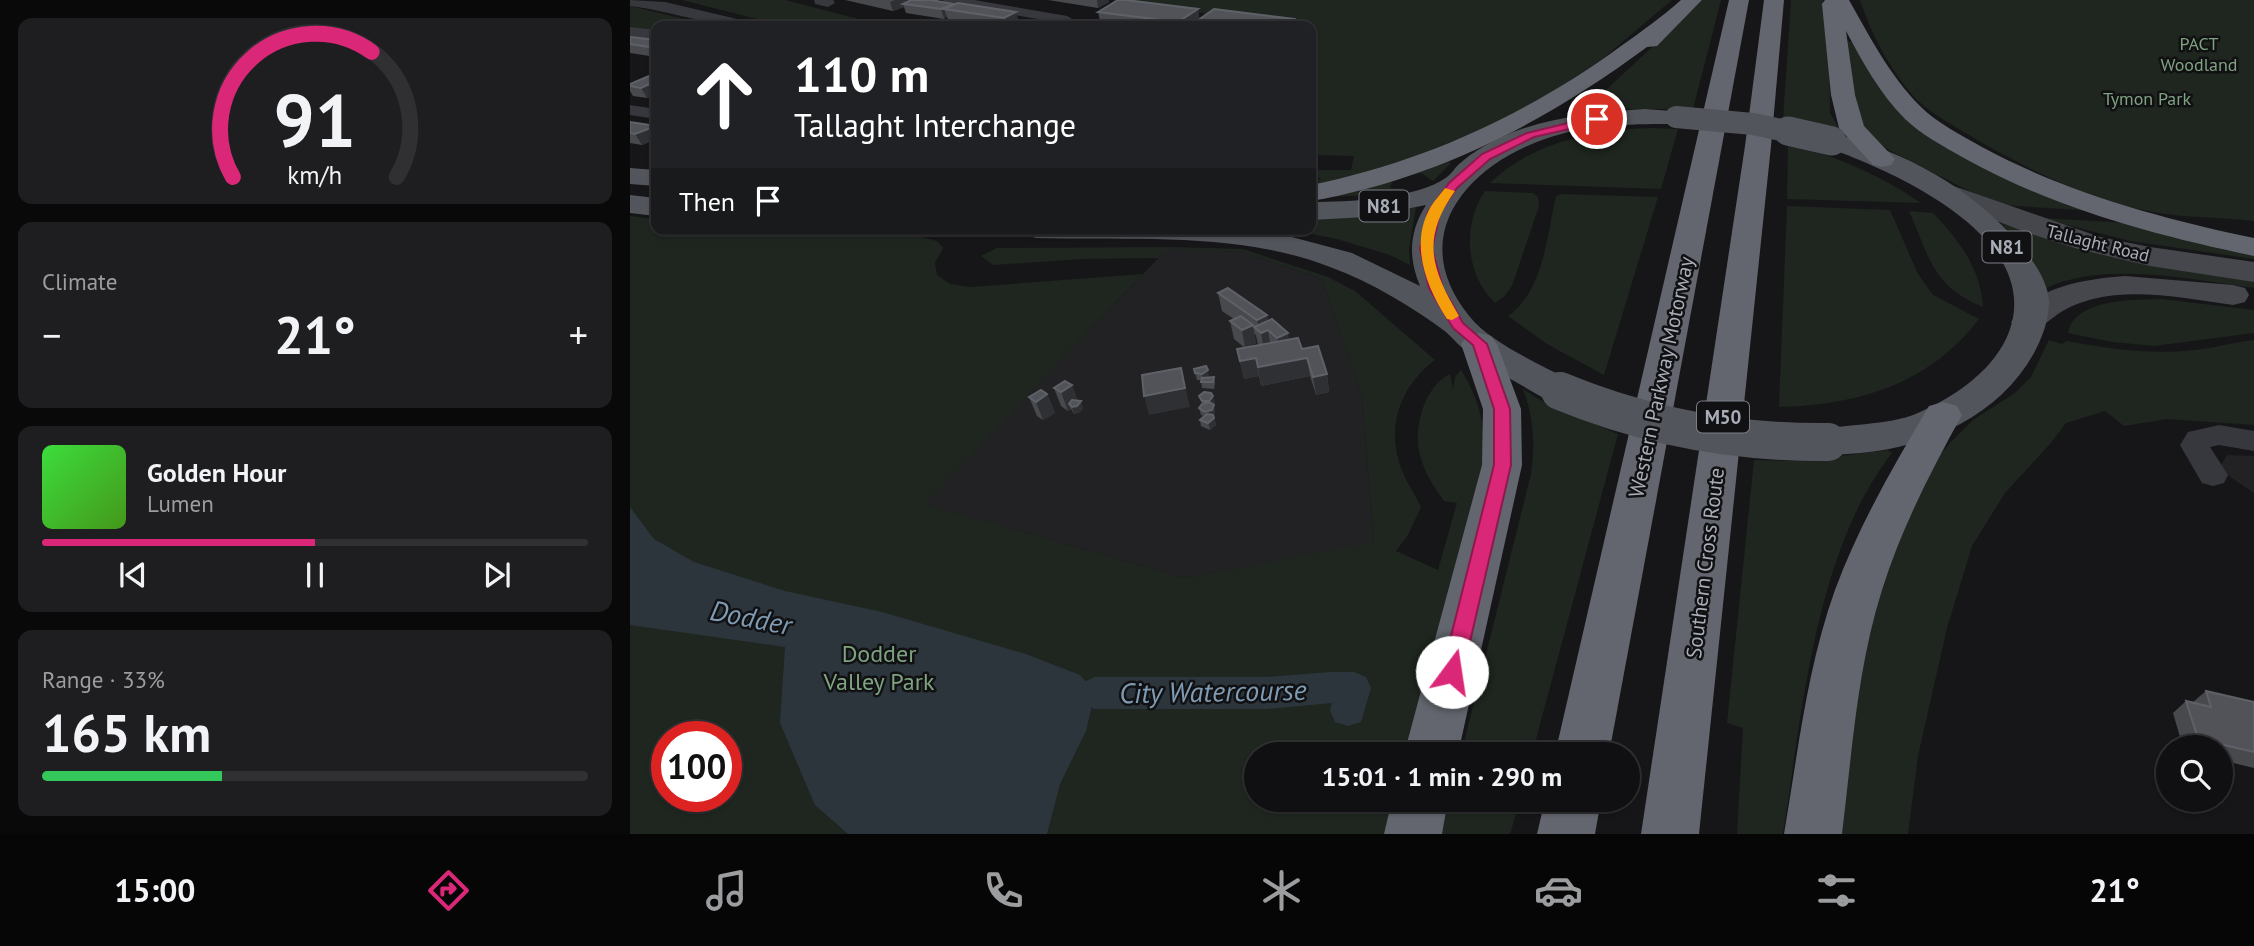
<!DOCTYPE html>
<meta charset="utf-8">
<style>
body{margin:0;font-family:"PT Sans",sans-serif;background:#1e1e20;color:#f1f3f6;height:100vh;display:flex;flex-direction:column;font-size:26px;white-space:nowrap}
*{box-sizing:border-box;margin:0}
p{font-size:23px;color:#9c9d9f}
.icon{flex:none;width:38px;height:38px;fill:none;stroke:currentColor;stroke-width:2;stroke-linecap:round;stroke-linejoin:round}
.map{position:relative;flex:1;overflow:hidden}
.details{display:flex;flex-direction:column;gap:18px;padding:18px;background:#09090a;width:630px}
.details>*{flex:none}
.banner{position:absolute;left:21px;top:21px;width:665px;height:214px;border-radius:14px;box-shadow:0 2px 5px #0004,0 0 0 2px #303032;background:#202124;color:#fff;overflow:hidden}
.buttons{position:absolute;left:1526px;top:735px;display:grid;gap:14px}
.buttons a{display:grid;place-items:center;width:77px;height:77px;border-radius:50%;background:#101012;box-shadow:0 2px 5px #0004,0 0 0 2px #303032;font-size:35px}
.speed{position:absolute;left:21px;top:721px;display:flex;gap:14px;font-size:35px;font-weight:700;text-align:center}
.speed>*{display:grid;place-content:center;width:91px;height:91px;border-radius:50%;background:#101012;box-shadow:0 2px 5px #0004,0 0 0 2px #303032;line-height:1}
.speed .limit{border:10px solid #d22;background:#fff;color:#111}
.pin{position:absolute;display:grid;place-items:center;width:60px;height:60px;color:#fff;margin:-30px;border:4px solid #fff;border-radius:50%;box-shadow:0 2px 7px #0007}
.me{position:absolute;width:77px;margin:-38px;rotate:14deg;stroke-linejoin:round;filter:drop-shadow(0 0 5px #0008)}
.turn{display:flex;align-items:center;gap:24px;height:147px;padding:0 28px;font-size:32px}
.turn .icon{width:91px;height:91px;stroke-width:2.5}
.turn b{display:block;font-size:49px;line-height:60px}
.then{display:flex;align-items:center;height:66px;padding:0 28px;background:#0003;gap:14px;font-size:26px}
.big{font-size:52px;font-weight:800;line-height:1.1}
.details .card{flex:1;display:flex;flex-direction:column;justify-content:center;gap:10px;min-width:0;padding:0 24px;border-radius:14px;background:#1e1e20}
.details .dial{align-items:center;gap:0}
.dial svg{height:182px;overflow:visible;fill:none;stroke:#303032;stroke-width:7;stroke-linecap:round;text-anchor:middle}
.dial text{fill:#f1f3f6;stroke:none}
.song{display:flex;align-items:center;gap:21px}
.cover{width:84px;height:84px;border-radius:10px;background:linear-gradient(135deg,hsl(120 70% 55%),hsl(100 70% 35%))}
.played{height:7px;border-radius:4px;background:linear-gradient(90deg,#db2777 50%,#303032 50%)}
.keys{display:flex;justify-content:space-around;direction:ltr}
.heat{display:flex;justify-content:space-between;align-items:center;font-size:38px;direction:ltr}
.charge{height:10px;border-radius:5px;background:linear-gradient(90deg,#34c759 33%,#303032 0)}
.trip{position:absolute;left:614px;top:742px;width:396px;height:70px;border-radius:35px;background:#101012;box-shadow:0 2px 5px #0004,0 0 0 2px #303032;font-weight:800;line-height:70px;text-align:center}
.dock{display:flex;height:112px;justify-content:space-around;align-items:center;background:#060607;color:#9c9d9f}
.dock .icon{width:49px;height:49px}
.dock .selected{color:#db2777}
.dock b{font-size:32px;color:#f1f3f6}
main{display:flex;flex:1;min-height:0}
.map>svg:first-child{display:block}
.built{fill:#222225}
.green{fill:#1e261f;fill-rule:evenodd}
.water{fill:#2c353c}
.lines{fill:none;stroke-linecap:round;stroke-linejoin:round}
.canal{fill:#2c353c;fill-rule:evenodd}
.street{fill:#37383d;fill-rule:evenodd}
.secondary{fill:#45474d;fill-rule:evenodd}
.primary{fill:#53555c;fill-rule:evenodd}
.highway{fill:#63666e;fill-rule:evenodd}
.primary-bridge-far2{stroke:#53555c;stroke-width:22}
.primary-bridge-far1{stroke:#53555c;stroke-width:29}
.primary-bridge{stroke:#53555c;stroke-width:38}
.wall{fill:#47494d;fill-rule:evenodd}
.shaded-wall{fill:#2f3033}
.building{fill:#525359;stroke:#5f6168;stroke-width:2}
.route{fill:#db2777;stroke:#8e194d;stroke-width:2}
.slow{fill:#f59e0b}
.labels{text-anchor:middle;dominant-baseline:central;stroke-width:5;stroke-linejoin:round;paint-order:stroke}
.far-park-label{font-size:18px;fill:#7fa381;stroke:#111113}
.far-street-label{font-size:18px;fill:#a8adb8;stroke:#111113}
.shield{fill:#111113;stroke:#7b7e86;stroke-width:2}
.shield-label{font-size:19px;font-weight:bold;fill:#a8adb8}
.street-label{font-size:21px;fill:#a8adb8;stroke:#111113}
.near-park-label{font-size:24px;fill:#7fa381;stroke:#111113}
.near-water-label{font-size:28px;font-style:italic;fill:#7f9bb3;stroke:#111113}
</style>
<main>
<section class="details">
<div class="card dial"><svg viewBox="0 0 100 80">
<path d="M14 69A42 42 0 1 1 86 69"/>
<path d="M14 69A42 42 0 0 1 75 14" stroke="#db2777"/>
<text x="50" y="56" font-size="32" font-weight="700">91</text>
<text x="50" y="72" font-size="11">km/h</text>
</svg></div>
<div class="card"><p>Climate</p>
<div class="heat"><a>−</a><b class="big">21°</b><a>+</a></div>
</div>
<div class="card">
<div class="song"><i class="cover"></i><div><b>Golden Hour</b><p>Lumen</p></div></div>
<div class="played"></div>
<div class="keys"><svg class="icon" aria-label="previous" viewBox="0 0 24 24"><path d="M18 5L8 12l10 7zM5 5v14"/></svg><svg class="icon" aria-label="pause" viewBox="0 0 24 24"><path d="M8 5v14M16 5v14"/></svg><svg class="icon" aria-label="next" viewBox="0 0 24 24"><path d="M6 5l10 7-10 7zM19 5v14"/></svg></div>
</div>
<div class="card"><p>Range · 33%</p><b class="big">165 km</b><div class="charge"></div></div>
</section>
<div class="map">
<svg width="1624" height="834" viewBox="0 0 1624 834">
<rect width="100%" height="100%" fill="#161618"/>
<g class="built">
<polygon points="538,248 611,252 692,279 732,395 744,543 555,578 294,504"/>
<polygon points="1597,455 1624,456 1624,493 1596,474 1591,465"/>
</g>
<g class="green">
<polygon points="52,0 155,0 256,26 155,26"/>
<path d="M503,0H1042L971,60L909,101L853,129L753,169L681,186L687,184L690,178L681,177V170H721L724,156L681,155V65C688,48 679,40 682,24L490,5Z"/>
<polygon points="1073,0 1091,0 1063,109 986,109 950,114"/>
<polygon points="1161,0 1193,0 1199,35 1200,113 1212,134 1153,120"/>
<path d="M1230,0H1624V221C1591,217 1556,218 1523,212C1456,199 1390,166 1332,131C1316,121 1297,111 1284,97C1260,70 1241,34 1230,0Z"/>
<polygon points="0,6 84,26 26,26 26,31 0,28"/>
<polygon points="1216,41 1225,42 1245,80 1439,206 1462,211 1374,205 1341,192 1255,148 1228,122"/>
<path d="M1022,128L1048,129L1031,189L860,183C901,142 967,129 1022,128Z"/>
<path d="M1158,143C1205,156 1251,175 1291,203L1157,199Z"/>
<polygon points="810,159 821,163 803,181 791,173 763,179 760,188 776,189 743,195 693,197"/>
<path d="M855,191L903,193L908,197L909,206L882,286L874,297L865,303C835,274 832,224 855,191Z"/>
<path d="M932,194L1028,197L974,375L917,344L878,316C914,291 917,234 926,196Z"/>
<path d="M1157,206L1260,210L1288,274L1303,295L1349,319C1299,384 1229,405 1149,407Z"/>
<polygon points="786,207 779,249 780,265 760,255 707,239 655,229 681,229 681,216"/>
<path d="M1279,211L1303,213C1329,240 1351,269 1353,307C1302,286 1300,258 1279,211Z"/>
<path d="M0,216L26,219V229H179L292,237L307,241L313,248L305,263L307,275L320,284L341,287L513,274L295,504L555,578L744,542L732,395L692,279L611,252L538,249L528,258L453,259L363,265L351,256L367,248L539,247L613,249L698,277L725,291L805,360C773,384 757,422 769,462C773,477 784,492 791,507L778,535L766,551L808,570L827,503L814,501C803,486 793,470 789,451C784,425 795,386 820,374L823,389L825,377L831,370C852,404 855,428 855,467L774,754H626V800H761L755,834H0ZM37,737H96V796H37Z"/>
<polygon points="1410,218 1500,223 1624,250 1624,259 1500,241"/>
<path d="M1371,223L1402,234L1624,276V288C1564,280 1472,260 1415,289C1406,263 1389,242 1371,223Z"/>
<path d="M1532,299L1624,310V333L1524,346L1482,342L1438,333C1445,298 1504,300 1532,299Z"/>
<path d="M1419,340L1432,344L1437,341C1480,349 1522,355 1565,350C1585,348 1604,342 1624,340V425L1537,419L1494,426L1475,411L1436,423L1420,444L1375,493L1342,546L1317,628L1288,756L1278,834H1204L1233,606L1297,470L1321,442L1343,420L1385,393L1401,377Z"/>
<path d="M893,389L917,404L988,434L902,754H831L901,474C905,444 904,418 893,389Z"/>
<path d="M1258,450L1262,453C1185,551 1172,714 1153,834H1107L1113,728L1097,723L1124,460L1169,461Z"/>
<polygon points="819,800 890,800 880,834 811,834"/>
</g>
<polygon class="water" points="0,507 24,539 64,562 155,591 252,612 396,654 450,675 465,693 456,731 430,784 417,834 218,834 185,805 150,723 155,647 0,625"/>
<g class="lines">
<polygon class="canal" points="700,672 724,672 736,677 741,688 731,722 718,726 705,722 700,710 702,703 636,709 465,709 453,704 448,693 453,682 465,677 636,677"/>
<g class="street">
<path d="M0,0L35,2L124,23L126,26C84,28 42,11 0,6Z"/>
<polygon points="184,0 203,0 205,3 198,7 185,4"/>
<polygon points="312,0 344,0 437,16 444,20 437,24 319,4"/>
<polygon points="0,27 26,30 26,40 0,37"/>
<polygon points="0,105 26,109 26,119 0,115"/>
<polygon points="1589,425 1624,431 1624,451 1589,445 1580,447 1598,475 1594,483 1583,486 1572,483 1550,445 1558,432"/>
</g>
<g class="secondary">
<polygon points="1318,184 1470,237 1520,247 1624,262 1624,282 1520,266 1448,249 1395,232 1308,198 1304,192 1308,186"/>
<path d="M1495,276L1603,285L1615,288L1619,295L1615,302L1603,305C1558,299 1508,288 1463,299C1451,302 1438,307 1428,314C1413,325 1406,334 1386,329L1381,322C1405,286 1456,279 1495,276Z"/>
</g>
<g class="primary">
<path d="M1015,109L1055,112L1058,117L1055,122L1046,124C1006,124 963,124 924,136C841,161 772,234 840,317C862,344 912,365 943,382L949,391L943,400L930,403L917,400C890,384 861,369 835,350C828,345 823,338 816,332C781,306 741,282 700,267C608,231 503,241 406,238L395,235L391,229L639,231L722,253L790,286C778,257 779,232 796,205L736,217L681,220V202C717,202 787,199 817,177C821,174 824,169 828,165C843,151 864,140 883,132C926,116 970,112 1015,109Z"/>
<path d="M1202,133C1274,151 1343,188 1391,246C1404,262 1418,281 1419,302C1419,320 1412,338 1404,353C1370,415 1299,447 1231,453C1214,454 1200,457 1184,452L1178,442L1184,432C1218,422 1255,427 1288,413C1322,398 1359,374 1376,339C1422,240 1264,171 1193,146L1189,141L1193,136Z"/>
<polygon points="0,168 26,170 26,186 0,184"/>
<polygon points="0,195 26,198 26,216 0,213"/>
</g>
<g class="highway">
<path d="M1051,0H1072L1027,46L1017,47C916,122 806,179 681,201V185C794,162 898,114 991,46C1012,31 1032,17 1051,0Z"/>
<polygon points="1099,0 1119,0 979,754 925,754"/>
<polygon points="1134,0 1154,0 1141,146 1069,834 1011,834 1115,146"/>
<path d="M1195,0H1219C1240,37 1260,76 1290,106C1307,123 1331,135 1352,147C1437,193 1530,218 1624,238V256C1523,235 1423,208 1332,157C1313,146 1292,135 1275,119C1250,94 1232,61 1216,31L1225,95L1234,126L1265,159L1261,165L1252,167L1243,165L1209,128L1201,95L1192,4Z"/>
<polygon points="849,333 861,336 867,344 891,409 892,465 828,754 774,754 852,465 853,409 831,344 837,336"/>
<path d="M1313,402L1327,406L1332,415C1301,471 1271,529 1252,590C1227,669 1222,753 1212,834H1154C1168,752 1177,668 1205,590C1229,525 1264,465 1299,406Z"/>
<polygon points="762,800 818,800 812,834 754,834"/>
<polygon points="915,800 971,800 965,834 907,834"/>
</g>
<polyline class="primary-bridge-far2" points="1046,117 1123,124 1166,133"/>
<polyline class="primary-bridge-far1" points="1158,131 1202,141"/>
<path class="primary-bridge" d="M930,391C1017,427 1104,443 1198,442"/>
</g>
<g class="wall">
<polygon points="215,0 277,0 277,2 324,5 389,22 380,26 366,26 318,19 317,17 314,19 276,13 274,7 263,11"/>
<polygon points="418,0 478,0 479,2 468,8"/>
<polygon points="568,9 569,18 558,26 510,26 470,21 468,12"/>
<polygon points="564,23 665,26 565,26"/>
<polygon points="0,37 26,40 26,57 0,53"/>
<polygon points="26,73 26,94 17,98 3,96 0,91 0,84"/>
<polygon points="0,122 26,126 26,139 12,145 0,143"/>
<path d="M588,293L637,315L638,321L659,339L672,349L697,374L699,392L686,395L680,376L631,386L629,376L614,379L607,349L615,348L604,339L600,321L604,319L592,311ZM624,334L626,335L628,345L617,347L626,343Z"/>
<polygon points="564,369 579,376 578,377 584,377 585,383 584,389 572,388 571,380 567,380"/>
<polygon points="424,388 448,401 453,408 450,412 444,414 441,409 438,411 431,406"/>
<polygon points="417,394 425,413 413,420 407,416 399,397"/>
<polygon points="569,396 585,403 583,405 585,412 583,416 586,425 580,430 571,426 570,420 574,416 571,415 569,408 572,404"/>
<polygon points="1576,691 1624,702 1624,768 1591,760 1591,747 1553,747 1543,713 1556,701 1563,702"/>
</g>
<g class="shaded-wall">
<polygon points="265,0 277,0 278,4 273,4 274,7 263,11 260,2"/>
<polygon points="467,0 478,0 479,2 468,8"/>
<polygon points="324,4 326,11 314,9 317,17 314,19 311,9"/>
<polygon points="568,9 569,18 558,26 549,26 548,22"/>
<polygon points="386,12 389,22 380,26 376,26 374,18"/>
<polygon points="664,19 665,26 655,26"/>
<polygon points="26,81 26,94 17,98 11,88"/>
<polygon points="26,126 26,139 12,145 5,134"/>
<polygon points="637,315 640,332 638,330 641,348 634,351 631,333 629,331 627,320"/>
<polygon points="623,325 626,343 615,348 612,330"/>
<polygon points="658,333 661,351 650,356 647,338"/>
<polygon points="626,358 629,376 614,379 610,361"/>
<polygon points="677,358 680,376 631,386 628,367"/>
<polygon points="551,368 560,407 519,415 514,396"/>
<polygon points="578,370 579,376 573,381 572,374"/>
<polygon points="697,374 699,392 686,395 683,377"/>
<polygon points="442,385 449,403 451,401 453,408 450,412 444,414 442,408 439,404 441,409 438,411 431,392"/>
<polygon points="417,394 425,413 413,420 406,402"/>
<polygon points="583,396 585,403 581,407 579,401"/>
<polygon points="584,405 585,412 583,416 577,418 575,412"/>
<polygon points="584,418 586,425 580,430 578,423"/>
</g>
<g class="building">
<polygon points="281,0 301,0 324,4 311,9 273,4"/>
<polygon points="488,0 496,0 568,9 548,22 468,12"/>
<polygon points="328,3 386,12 374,18 314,9"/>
<polygon points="584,9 664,19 655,26 593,26 564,23"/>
<polygon points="0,37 26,40 26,48 0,44"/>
<polygon points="26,73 26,81 11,88 0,86 0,84"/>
<polygon points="0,122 26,126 5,134 0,133"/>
<polygon points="598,288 637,315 627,320 588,293"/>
<polygon points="611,316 623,325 612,330 600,321"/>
<polygon points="642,319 658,333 647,338 638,330 631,333 624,327"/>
<polygon points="668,338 672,349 688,346 697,374 683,377 677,358 628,367 626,358 610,361 607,349"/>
<polygon points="576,366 578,370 572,374 565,373 564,369"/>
<polygon points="551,368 555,388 514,396 512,375"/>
<polygon points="584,377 583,382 571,382 572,378"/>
<polygon points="435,381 442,385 431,392 424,388"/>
<polygon points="411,390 417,394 406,402 399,397"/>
<polygon points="574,392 581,393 583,396 579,401 572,401 569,396"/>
<polygon points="442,400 451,401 447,406 442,407 439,404"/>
<polygon points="579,402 584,405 582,410 575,412 569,408 572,404"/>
<polygon points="577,414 583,415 584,418 578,423 570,420"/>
<polygon points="1576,691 1624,702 1624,752 1568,739 1556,701 1581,707"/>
</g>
<polygon class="route" points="967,116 971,117 971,122 904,137 860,159 827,188 810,212 802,249 813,288 833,323 857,344 880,409 881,465 833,672 830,679 822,681 815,679 812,672 864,465 864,409 843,345 823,328 799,288 790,249 798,212 819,183 852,154 897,133"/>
<path class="slow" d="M815,188L825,191C791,239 801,268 829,316L822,320L817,319C797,288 780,246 799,210C803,202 810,195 815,188Z"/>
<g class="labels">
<g class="far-park-label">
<text x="1569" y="43">PACT<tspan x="1569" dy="21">Woodland</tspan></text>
<text x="1517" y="98">Tymon Park</text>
</g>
<g class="far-street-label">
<text transform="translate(1468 243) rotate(14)">Tallaght Road</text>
</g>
<g class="shield">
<rect x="729.5" y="190.5" width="49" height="31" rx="5"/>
<rect x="1352.5" y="231.5" width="49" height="31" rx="5"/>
<rect x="1067" y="401.5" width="52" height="31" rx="5"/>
</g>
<g class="shield-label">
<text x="754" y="206">N81</text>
<text x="1377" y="247">N81</text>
<text x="1093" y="417">M50</text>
</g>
<g class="street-label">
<text transform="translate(1031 377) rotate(-78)">Western Parkway Motorway</text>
<text transform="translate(1075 563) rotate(-83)">Southern Cross Route</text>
</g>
<g class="near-park-label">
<text x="249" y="653">Dodder<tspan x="249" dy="28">Valley Park</tspan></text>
</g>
<g class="near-water-label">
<text transform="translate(121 617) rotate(11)">Dodder</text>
<text transform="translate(583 691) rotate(-1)">City Watercourse</text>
</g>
</g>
</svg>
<div class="buttons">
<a><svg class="icon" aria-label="search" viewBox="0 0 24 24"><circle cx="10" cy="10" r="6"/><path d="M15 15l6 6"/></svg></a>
</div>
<div class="speed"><div class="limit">100</div></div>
<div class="pin" style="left:967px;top:119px;background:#d93025"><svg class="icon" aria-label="arrive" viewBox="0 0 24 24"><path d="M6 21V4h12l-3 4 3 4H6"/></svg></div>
<svg class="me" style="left:822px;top:672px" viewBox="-20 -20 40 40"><circle r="19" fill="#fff"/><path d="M0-13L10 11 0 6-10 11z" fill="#db2777"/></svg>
<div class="trip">15:01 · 1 min · 290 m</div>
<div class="banner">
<div class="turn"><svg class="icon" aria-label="ahead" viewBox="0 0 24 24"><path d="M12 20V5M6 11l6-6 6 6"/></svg><div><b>110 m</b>Tallaght Interchange</div></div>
<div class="then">Then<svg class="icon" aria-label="arrive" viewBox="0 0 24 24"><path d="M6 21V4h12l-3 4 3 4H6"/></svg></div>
</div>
</div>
</main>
<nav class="dock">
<b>15:00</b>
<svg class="icon selected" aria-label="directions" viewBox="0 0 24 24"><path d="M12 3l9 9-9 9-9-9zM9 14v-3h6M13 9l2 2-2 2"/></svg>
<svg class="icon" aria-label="music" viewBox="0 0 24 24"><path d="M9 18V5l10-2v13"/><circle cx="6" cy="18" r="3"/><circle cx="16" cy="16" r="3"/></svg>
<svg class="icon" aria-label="phone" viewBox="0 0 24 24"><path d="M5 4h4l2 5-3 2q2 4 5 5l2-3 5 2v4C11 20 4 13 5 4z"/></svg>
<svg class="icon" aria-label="climate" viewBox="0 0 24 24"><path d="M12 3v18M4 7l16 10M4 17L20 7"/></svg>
<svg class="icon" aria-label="car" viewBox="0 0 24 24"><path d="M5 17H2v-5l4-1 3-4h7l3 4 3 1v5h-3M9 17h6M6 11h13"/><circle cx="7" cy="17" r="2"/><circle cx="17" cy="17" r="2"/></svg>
<svg class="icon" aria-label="filters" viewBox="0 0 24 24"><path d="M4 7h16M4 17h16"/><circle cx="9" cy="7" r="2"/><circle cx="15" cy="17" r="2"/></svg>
<b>21°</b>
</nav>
